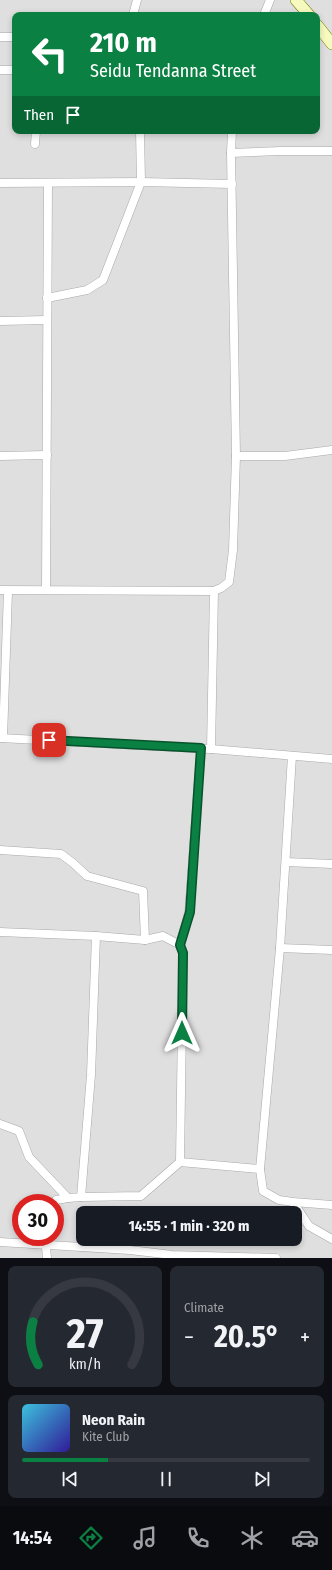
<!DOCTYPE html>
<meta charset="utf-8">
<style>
body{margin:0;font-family:"Fira Sans Condensed",sans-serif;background:#242831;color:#f1f3f6;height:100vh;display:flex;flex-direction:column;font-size:15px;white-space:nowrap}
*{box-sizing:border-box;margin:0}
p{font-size:13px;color:#9ea1a6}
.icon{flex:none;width:22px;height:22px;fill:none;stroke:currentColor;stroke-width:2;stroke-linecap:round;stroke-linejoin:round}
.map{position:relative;height:1258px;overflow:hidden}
.panel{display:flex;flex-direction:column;gap:8px;padding:8px;background:#0d0f14;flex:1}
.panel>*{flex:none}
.banner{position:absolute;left:12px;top:12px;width:308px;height:122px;border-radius:8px;box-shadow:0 2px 6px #0003;background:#0b8043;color:#fff;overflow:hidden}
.speed{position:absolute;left:12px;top:1194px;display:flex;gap:8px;font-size:20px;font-weight:700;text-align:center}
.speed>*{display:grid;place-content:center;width:52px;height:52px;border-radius:50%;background:#171b24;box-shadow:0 2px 6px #0003;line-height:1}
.speed .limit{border:6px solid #d22;background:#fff;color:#111}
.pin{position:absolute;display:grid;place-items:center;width:34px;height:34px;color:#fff;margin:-17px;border-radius:8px;box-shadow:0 2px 6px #0006}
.me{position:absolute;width:44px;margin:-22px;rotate:0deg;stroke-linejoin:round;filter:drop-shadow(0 0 3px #0008)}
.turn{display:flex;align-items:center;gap:14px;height:84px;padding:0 12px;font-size:18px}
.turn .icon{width:52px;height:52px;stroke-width:2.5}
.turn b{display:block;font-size:28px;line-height:34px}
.then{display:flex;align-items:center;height:38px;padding:0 12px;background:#0003;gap:8px;font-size:15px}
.big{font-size:30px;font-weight:700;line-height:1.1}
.panel .tile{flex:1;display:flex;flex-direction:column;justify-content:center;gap:6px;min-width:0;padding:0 14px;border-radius:8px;background:#242831}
.panel .dial{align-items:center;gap:0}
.dial svg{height:104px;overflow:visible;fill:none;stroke:#363941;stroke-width:7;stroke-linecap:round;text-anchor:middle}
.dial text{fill:#f1f3f6;stroke:none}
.song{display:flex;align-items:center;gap:12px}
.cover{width:48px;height:48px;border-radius:6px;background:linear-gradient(135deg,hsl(190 70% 55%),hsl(250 70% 35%))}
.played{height:4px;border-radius:2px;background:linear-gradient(90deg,#0b8043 30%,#363941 30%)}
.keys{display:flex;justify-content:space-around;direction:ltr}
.heat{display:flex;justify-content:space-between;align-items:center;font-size:22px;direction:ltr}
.panel .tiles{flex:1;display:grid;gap:8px;grid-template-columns:1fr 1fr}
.tile:last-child{grid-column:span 2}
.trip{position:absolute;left:76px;top:1206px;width:226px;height:40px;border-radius:8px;background:#171b24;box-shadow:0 2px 6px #0003;font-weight:700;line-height:40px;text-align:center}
.dock{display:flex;height:64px;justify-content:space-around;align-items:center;background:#090b0e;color:#9ea1a6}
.dock .icon{width:28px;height:28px}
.dock .selected{color:#0b8043}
.dock b{font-size:18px;color:#f1f3f6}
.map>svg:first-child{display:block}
.residential{fill:#e0dfdf;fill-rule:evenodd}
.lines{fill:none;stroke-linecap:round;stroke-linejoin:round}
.street-casing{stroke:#a9a9a9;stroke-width:9}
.secondary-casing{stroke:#707d05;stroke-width:12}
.street{stroke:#fff;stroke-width:8}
.secondary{stroke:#f7fabf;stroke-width:11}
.route-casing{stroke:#07532c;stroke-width:10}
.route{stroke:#0b8043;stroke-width:7}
</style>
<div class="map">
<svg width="332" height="1258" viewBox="0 0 332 1258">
<rect width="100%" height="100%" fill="#f2efe9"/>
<path class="residential" d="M0,0H332V1258H0ZM15,15H317V131H15ZM21,1203H55V1237H21ZM83,1213H295V1239H83Z"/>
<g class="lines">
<defs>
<g id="street">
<polyline points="133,15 137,0"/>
<polyline points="264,15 270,0"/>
<polyline points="0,37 15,37"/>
<polyline points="0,70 15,70"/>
<polyline points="35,144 36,131"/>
<polyline points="231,153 281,151 332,151"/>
<polyline points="0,183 141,182 232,184"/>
<polyline points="47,298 87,290 103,280 141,182 140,131"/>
<polyline points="0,321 47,320"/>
<polyline points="0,456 47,455"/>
<polyline points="236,456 285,456 332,450"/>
<polyline points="0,590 214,591 221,588 229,582 233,550 236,456 231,153 232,131"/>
<polyline points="46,590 48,183"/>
<polyline points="0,738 211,749 332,759"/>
<polyline points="3,738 8,591"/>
<polyline points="211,749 214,591"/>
<polyline points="292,756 280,948 260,1169 263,1191 279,1200 293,1202 332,1205"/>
<polyline points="0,850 61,854 73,863 87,876 143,891 145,940"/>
<polyline points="286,862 332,864"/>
<polyline points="0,932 96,936 145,940 163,936 180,945 183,953 180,1162"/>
<polyline points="180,945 189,912 201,748"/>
<polyline points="280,948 332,950"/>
<polyline points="0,1124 19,1131 29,1157 68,1198 56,1200 54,1203"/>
<polyline points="81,1197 141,1196 180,1162 260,1169"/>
<polyline points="68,1198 81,1197 91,1075 96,936"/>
<polyline points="293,1202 309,1226 332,1239"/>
<polyline points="45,1237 47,1258"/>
<polyline points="0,1242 130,1250 172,1255 276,1258"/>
</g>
<g id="secondary">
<polyline points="296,0 309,15"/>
<polyline points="317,25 332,44"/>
</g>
</defs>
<use href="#street" class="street-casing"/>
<use href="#secondary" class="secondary-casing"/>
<use href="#street" class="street"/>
<use href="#secondary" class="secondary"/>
</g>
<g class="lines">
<defs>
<polyline id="route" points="49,740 201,748 190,912 180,945 183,953 182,1033"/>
</defs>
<use href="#route" class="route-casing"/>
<use href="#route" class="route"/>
</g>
</svg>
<div class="speed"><div class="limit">30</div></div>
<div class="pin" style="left:49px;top:740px;background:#d93025"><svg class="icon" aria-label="arrive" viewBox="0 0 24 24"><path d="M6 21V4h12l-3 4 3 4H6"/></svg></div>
<svg class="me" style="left:182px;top:1033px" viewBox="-20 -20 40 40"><path d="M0-17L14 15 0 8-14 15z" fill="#0b8043" stroke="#fff" stroke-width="4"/></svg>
<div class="trip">14:55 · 1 min · 320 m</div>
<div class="banner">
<div class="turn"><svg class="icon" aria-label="left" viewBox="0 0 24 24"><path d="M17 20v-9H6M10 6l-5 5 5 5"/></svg><div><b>210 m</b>Seidu Tendanna Street</div></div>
<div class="then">Then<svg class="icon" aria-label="arrive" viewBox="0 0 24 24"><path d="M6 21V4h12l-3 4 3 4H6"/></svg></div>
</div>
</div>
<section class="panel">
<div class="tiles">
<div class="tile dial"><svg viewBox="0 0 100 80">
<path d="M14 69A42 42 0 1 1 86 69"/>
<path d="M14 69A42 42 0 0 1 10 36" stroke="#0b8043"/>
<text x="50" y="56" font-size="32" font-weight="700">27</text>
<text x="50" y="72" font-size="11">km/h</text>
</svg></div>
<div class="tile"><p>Climate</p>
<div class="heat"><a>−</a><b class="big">20.5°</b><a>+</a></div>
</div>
<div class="tile">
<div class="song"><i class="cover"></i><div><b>Neon Rain</b><p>Kite Club</p></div></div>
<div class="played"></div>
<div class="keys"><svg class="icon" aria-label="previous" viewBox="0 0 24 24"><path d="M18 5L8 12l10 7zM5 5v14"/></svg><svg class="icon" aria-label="pause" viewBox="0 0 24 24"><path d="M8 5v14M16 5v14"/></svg><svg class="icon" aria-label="next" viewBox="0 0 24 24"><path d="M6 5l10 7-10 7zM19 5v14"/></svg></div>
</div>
</div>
</section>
<nav class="dock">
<b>14:54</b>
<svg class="icon selected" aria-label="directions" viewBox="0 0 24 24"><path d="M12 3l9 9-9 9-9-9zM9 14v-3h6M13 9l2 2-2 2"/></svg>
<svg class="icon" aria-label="music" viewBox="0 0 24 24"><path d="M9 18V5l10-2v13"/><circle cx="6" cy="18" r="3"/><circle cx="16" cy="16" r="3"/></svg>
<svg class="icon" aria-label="phone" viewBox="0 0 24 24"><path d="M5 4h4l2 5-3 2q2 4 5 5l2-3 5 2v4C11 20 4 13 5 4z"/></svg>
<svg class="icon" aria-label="climate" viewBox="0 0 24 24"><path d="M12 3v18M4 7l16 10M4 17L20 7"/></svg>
<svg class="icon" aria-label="car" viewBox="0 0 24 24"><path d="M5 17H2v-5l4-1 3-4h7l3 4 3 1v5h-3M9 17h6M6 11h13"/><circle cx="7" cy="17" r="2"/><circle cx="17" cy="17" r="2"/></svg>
</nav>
